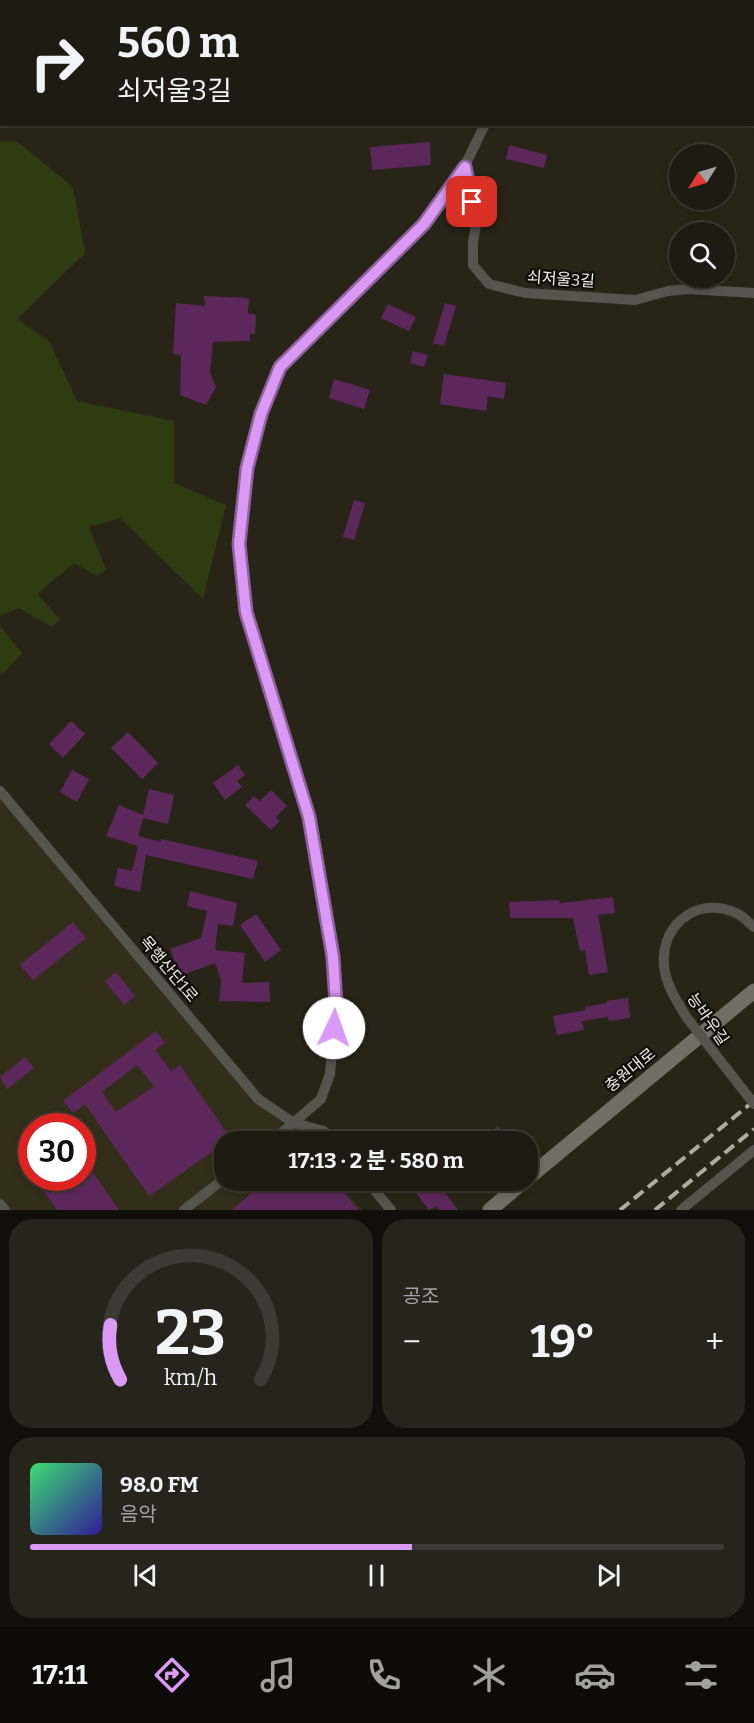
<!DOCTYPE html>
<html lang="ko">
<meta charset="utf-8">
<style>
body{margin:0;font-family:Bitter,"Noto Sans KR",serif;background:#26251b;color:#f1f3f6;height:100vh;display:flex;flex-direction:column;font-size:22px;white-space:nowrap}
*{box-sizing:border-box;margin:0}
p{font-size:20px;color:#a1a19f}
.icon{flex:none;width:33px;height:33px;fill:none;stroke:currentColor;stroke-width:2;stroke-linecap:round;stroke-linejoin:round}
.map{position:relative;height:1210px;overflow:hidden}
.details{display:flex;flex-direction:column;gap:9px;padding:9px;background:#100f0a;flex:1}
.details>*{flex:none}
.guide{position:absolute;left:0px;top:0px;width:754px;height:126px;box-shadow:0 3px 9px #0003,0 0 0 2px #3c3a32;background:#1e1c12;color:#f1f3f6;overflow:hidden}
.needle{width:39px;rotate:233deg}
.fabs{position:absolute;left:669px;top:144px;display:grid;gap:12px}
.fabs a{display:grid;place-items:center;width:66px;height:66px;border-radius:50%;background:#1e1c12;box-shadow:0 3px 9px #0003,0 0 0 2px #3c3a32;font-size:30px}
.speed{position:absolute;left:18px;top:1113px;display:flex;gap:12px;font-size:30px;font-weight:700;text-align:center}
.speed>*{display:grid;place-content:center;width:78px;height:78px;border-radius:50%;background:#1e1c12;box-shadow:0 3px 9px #0003,0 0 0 2px #3c3a32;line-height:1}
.speed .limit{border:9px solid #d22;background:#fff;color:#111}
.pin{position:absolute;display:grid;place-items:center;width:51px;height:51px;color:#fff;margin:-26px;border-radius:12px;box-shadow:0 3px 9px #0006}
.me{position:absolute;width:66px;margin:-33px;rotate:3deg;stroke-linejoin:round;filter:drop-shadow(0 0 4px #0008)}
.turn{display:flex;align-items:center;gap:21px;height:126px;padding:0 18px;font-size:27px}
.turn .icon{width:78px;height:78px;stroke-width:2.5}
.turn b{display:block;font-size:42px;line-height:51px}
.big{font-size:45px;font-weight:700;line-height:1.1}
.details .widget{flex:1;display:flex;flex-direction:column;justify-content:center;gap:9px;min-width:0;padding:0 21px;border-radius:24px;background:#26251b}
.details .dial{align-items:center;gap:0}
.dial svg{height:156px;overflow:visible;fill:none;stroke:#3c3a32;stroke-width:7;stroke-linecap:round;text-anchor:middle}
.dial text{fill:#f1f3f6;stroke:none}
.song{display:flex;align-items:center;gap:18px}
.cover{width:72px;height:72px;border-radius:9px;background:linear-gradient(135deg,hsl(140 70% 55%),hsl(250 70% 35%))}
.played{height:6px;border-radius:3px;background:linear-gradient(90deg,#db99f5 55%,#3c3a32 55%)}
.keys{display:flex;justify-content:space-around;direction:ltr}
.heat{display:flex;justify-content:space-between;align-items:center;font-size:33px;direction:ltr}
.details .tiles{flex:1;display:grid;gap:9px;grid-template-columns:1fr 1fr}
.widget:last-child{grid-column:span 2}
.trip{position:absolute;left:214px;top:1131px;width:324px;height:60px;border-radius:24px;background:#1e1c12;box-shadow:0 3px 9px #0003,0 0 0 2px #3c3a32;font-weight:700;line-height:60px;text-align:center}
.dock{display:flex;height:96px;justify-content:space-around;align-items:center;background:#0c0b07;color:#a1a19f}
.dock .icon{width:42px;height:42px}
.dock .current{color:#db99f5}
.dock b{font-size:27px;color:#f1f3f6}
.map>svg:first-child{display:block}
.built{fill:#322e1a;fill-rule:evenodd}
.green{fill:#2d3c11}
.building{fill:#5c285c;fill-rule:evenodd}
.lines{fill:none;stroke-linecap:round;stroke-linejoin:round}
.street{stroke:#57544e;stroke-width:10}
.secondary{stroke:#726e65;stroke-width:15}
.rail{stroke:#adaba1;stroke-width:4;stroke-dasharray:12 6;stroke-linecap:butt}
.street-bridge{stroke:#57544e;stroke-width:10}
.route-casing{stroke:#8e639f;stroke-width:15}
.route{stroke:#db99f5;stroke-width:10}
.labels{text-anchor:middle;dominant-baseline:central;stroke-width:4.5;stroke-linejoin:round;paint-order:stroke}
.street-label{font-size:16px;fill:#efede5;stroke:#0f0e08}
</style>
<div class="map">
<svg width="754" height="1210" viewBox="0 0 754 1210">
<rect width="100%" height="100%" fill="#282518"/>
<path class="built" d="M0,790L303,1141L225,1142V1180L337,1181L362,1210H0ZM32,1126H82V1178H32Z"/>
<g class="green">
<polygon points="0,141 18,142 73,187 85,253 17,319 49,341 77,401 174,421 174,483 226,505 203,599 120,518 89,527 106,570 97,576 74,563 37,594 60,619 52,627 19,608 0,616"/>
<polygon points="0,626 22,653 2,674 0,672"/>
</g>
<g class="building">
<polygon points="430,142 431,165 372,170 370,147"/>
<polygon points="509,145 547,155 544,168 506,159"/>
<polygon points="204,296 249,298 248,313 256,315 255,334 250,334 250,341 213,342 210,373 216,387 206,405 180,395 181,355 173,354 176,303 205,306"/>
<polygon points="445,303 456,306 444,346 433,343"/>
<polygon points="388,304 416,317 409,331 381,318"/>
<polygon points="413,351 428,355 424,367 410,363"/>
<polygon points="444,374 506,383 504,399 488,396 486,411 440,404"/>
<polygon points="334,379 370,390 364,409 329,398"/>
<polygon points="354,500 365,503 354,540 343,537"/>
<polygon points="71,721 85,734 63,758 49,744"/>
<polygon points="128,732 158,763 142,779 111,748"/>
<polygon points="238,765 245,775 237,781 242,787 225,800 213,783"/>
<polygon points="72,770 89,779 77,802 60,792"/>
<polygon points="149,789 174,795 168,824 143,818 138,836 161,842 161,839 258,861 253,879 146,855 140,892 114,886 118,868 132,871 138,846 106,836 119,805 143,815"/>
<polygon points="271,790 287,806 276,817 280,821 271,830 245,805 254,796 260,801"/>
<polygon points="190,891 237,903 233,926 218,924 215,950 245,953 242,983 269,982 270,1002 219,1001 221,980 215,963 180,976 170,949 201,938 207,911 187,906"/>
<polygon points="613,897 615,913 598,915 608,972 589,975 585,950 580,951 573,918 510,918 509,902 559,900 560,903"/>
<polygon points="256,914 281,950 265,962 240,925"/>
<polygon points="73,922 86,938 33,980 20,965"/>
<polygon points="116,972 135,996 124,1005 105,981"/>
<polygon points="628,998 630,1018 609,1021 608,1017 582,1021 584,1030 557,1035 553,1016 586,1010 585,1007 607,1003 606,1001"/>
<path d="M156,1031L165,1043L155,1050L171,1071L180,1065L231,1139L149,1196L85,1104L73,1113L63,1101ZM137,1065L154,1086L116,1112L102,1092Z"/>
<polygon points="25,1057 34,1068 7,1089 0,1077"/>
<polygon points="498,1126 510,1142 479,1142"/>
<polygon points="82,1157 119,1210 57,1210 34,1178 82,1178"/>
<polygon points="266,1180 334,1180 358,1210 232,1210"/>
<polygon points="406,1180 435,1180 458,1210 440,1210 437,1206 429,1210"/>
</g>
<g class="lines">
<g class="street">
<polyline points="519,2 520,0"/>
<polyline points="465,167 477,219 473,242 473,265 489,284 525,293 635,300 668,291 687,289 754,293"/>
<polyline points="0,791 258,1099 294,1123 324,1131 333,1142"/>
<path d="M687,1018C678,1003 668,988 665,972C656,929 695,894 736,913C742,915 749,923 754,927"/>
<polyline points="271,1142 321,1099 330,1074 336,1004 333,957 309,817 246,613 239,544 247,468 261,414 280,367 424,224 460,176 485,124"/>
<polyline points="366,1180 391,1210"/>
<polyline points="0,1204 5,1210"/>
<polyline points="184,1210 225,1178"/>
<polyline points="681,1210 754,1150"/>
</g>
<g class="secondary">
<polyline points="699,0 700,2"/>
<polyline points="753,33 754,34"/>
<polyline points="753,72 754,74"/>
<polyline points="528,1178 754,991"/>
<polyline points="490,1210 525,1180"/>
</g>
<g class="rail">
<polyline points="620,1210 754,1101"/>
<polyline points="655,1210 754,1129"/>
</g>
<polyline class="street-bridge" points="687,1018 754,1104"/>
</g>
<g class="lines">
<defs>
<polyline id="route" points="334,1028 336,1004 333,957 309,817 246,612 239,544 247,468 261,414 280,367 424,224 465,167 472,202"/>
</defs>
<use href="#route" class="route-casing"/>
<use href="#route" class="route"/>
</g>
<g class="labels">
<g class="street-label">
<text transform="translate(561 279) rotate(4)">쇠저울3길</text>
<text transform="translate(169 969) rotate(50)">목행산단1로</text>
<text transform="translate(708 1019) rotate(55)">능바우길</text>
<text transform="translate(630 1070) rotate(-39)">충원대로</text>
</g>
</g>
</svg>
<div class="fabs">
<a><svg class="needle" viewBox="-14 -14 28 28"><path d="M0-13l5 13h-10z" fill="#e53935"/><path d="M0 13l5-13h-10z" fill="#a1a19f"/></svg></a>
<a><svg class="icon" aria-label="search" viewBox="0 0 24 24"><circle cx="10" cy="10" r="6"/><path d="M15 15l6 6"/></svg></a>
</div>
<div class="speed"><div class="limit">30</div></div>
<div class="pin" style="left:472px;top:202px;background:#d93025"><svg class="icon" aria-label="arrive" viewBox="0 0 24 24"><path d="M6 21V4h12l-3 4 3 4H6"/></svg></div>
<svg class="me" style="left:334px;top:1028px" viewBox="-20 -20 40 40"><circle r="19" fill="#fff"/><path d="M0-13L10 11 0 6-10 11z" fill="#db99f5"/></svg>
<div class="trip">17:13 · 2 분 · 580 m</div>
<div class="guide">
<div class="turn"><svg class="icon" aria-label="right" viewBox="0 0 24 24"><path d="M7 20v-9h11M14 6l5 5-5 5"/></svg><div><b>560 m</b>쇠저울3길</div></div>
</div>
</div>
<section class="details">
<div class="tiles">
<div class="widget dial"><svg viewBox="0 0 100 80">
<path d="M14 69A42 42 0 1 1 86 69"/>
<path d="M14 69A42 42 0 0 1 9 41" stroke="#db99f5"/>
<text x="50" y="56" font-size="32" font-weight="700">23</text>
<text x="50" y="72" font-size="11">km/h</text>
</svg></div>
<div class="widget"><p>공조</p>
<div class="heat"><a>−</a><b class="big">19°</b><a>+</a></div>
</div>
<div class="widget">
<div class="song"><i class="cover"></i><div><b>98.0 FM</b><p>음악</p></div></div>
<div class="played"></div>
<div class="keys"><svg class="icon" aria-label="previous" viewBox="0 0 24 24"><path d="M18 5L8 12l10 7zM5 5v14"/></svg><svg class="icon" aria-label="pause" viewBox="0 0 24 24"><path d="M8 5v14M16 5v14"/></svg><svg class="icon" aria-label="next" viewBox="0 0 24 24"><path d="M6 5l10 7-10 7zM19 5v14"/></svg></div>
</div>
</div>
</section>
<nav class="dock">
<b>17:11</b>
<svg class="icon current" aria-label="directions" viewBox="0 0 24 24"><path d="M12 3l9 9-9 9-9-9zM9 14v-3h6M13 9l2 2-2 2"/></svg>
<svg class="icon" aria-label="music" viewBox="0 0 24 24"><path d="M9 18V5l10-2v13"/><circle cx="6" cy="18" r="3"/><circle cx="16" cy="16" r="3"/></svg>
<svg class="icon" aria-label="phone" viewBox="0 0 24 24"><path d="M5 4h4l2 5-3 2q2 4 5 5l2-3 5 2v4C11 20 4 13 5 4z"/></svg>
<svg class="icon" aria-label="climate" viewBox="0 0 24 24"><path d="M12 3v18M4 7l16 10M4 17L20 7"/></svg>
<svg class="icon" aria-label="car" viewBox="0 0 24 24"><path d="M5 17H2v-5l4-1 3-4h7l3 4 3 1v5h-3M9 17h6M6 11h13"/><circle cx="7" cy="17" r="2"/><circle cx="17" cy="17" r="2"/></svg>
<svg class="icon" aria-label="filters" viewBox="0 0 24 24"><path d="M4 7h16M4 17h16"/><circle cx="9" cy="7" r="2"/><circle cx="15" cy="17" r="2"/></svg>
</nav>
